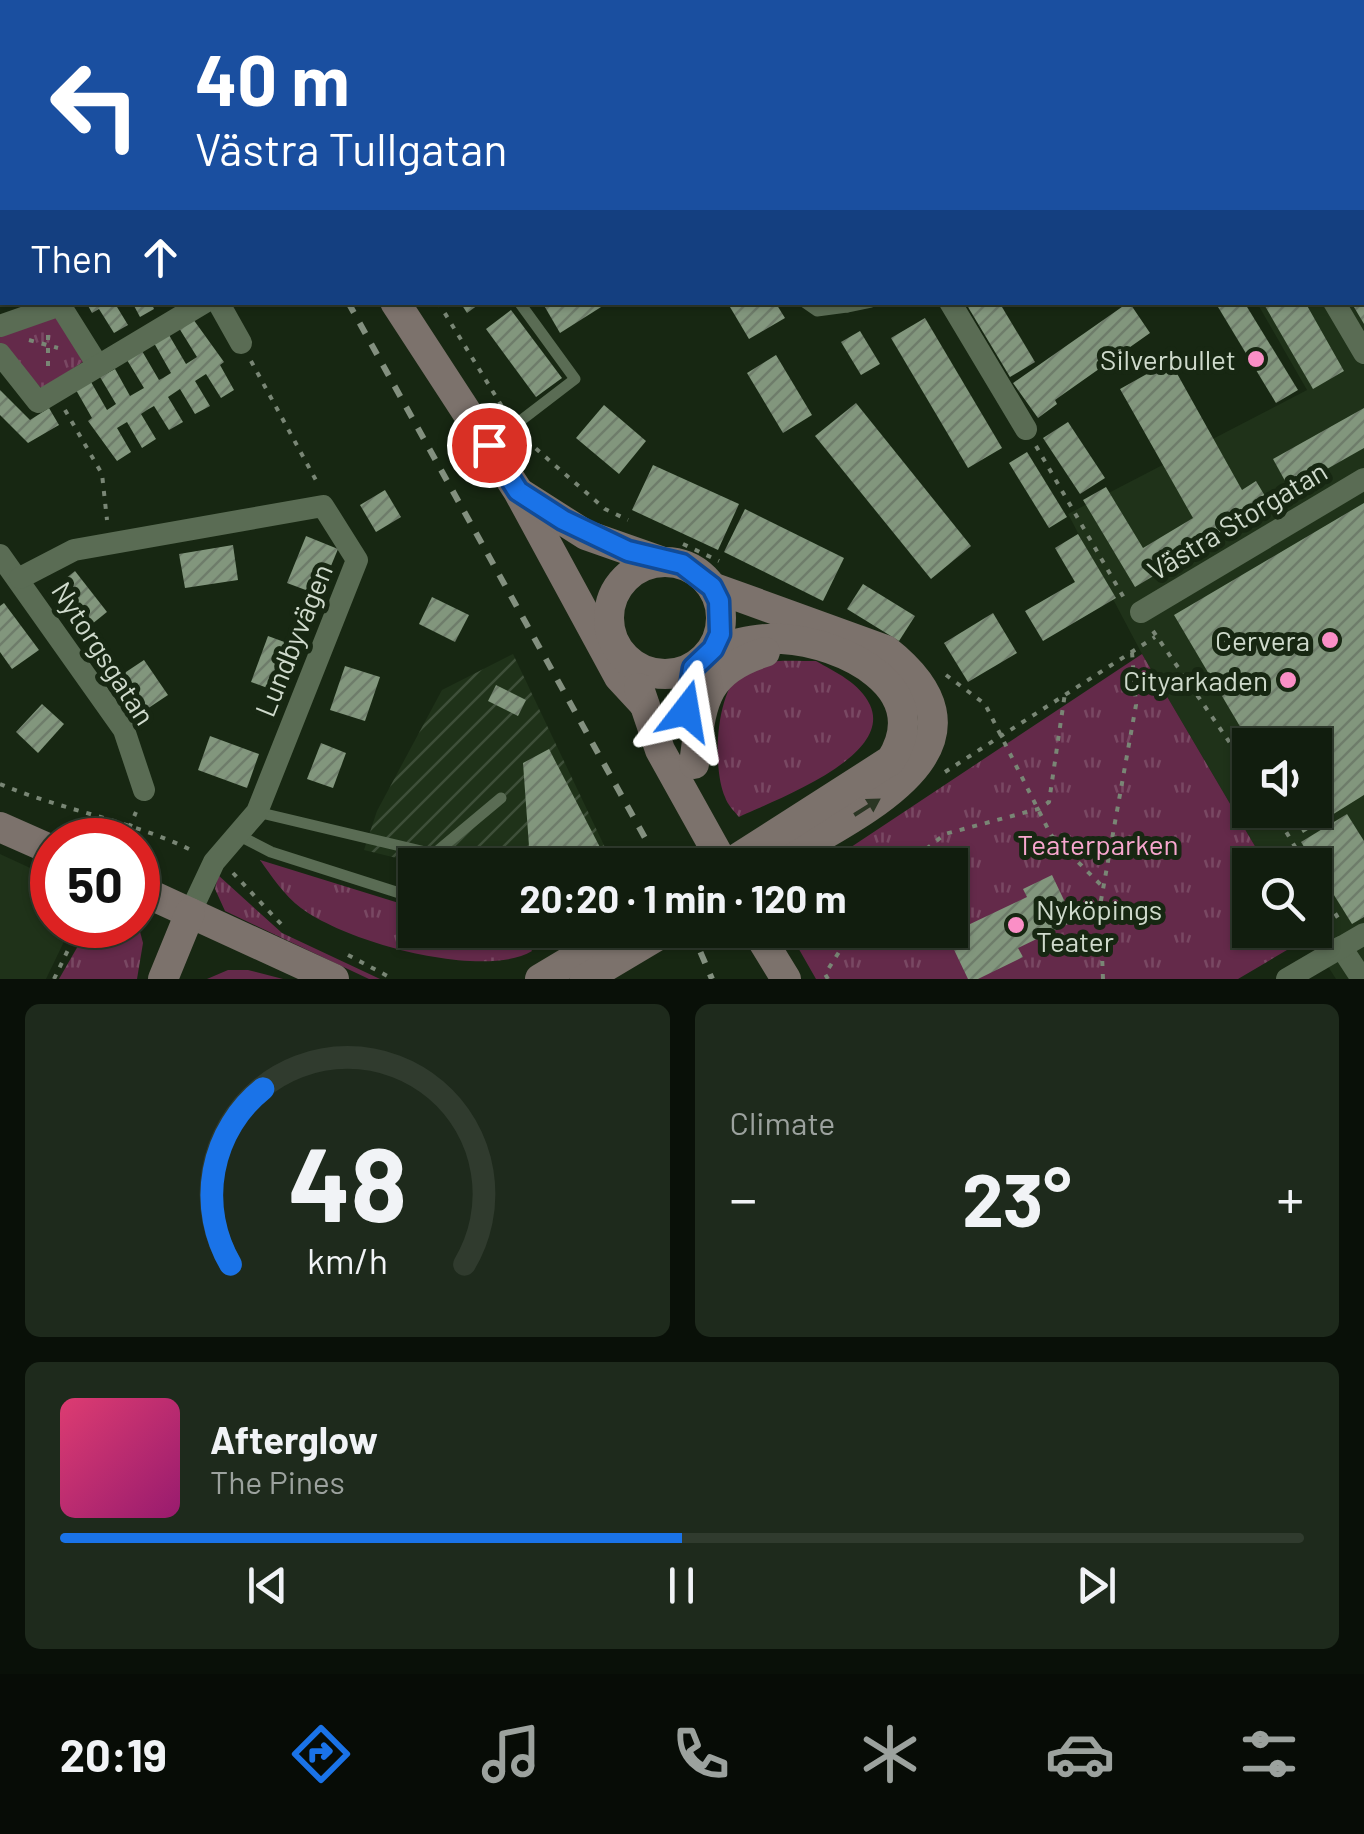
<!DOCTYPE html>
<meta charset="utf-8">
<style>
body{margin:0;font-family:Barlow,sans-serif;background:#1e2a1c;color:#f1f3f6;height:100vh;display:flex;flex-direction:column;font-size:38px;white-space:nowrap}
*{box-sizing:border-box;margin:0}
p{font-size:32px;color:#9ca29e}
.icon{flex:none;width:55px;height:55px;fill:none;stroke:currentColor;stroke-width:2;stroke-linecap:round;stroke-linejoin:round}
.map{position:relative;height:979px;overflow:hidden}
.side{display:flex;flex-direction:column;gap:25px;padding:25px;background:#091008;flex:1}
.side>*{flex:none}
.hud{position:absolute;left:0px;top:0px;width:1365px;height:305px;box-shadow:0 2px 8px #0004,0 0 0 2px #303b2e;background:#1a4fa0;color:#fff;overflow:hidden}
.fabs{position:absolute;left:1232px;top:728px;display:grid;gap:20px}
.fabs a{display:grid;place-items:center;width:100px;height:100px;border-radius:0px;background:#111d0e;box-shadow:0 2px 8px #0004,0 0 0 2px #303b2e;font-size:50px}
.speed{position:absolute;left:30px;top:818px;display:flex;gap:20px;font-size:50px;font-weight:700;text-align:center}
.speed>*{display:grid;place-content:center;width:130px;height:130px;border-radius:50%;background:#111d0e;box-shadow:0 2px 8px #0004,0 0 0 2px #303b2e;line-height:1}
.speed .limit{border:15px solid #d22;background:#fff;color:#111}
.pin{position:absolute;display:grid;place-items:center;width:85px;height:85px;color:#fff;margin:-42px;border:5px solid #fff;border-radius:50%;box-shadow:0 2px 10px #0007}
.me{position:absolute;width:110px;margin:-55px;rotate:14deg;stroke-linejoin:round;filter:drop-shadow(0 0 8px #0008)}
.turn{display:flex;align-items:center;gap:35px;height:210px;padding:0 30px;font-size:45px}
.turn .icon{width:130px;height:130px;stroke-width:2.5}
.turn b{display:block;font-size:70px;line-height:85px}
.then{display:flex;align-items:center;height:95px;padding:0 30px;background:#0003;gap:20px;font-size:38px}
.big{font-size:75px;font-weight:700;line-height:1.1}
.side .tile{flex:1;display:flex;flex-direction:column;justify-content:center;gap:15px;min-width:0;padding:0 35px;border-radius:15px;background:#1e2a1c}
.side .dial{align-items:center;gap:0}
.dial svg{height:260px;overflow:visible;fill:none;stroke:#303b2e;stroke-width:7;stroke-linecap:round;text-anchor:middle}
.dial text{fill:#f1f3f6;stroke:none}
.song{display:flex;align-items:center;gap:30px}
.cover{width:120px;height:120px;border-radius:15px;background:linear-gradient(135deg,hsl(340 70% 55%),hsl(320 70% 35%))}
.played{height:10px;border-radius:5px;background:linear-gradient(90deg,#1a73e8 50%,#303b2e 50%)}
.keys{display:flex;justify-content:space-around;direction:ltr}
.heat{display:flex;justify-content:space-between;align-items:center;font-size:55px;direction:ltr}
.side .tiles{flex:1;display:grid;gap:25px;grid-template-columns:1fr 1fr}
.tile:last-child{grid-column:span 2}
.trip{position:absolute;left:398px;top:848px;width:570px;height:100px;border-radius:0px;background:#111d0e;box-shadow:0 2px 8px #0004,0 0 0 2px #303b2e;font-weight:700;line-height:100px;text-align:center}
.tab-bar{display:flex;height:160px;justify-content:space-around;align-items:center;background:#070c06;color:#9ca29e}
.tab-bar .icon{width:70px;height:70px}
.tab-bar .selected{color:#1a73e8}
.tab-bar b{font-size:45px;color:#f1f3f6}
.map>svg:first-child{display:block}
.built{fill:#1f3219;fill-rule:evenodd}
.industrial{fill:url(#industrial-furrows)}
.grass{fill:url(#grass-tufts)}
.building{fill:url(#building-hatch)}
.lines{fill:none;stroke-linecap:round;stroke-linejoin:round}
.path{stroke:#798675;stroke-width:4;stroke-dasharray:5 8;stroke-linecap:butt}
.lane{stroke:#5a6c54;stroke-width:11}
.street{stroke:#5a6c54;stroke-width:22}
.secondary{stroke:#7c726c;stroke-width:30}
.rail{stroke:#83907f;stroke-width:6;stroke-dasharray:12 12;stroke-linecap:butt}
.oneway{fill:#2b3624}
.route-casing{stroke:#114b97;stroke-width:25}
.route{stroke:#1a73e8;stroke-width:18}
.poi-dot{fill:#fa8fc6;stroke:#172712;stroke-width:4}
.labels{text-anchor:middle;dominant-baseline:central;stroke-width:10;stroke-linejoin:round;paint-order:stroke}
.poi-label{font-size:28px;fill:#cfdacc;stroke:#172712;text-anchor:end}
.street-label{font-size:28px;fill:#cfdacc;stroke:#172712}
.park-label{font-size:28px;fill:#f8a7cf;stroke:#172712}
</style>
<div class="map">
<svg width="1364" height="979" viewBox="0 0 1364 979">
<defs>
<pattern id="industrial-furrows" width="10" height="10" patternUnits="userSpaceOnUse" patternTransform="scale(2.5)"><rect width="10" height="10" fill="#1f3219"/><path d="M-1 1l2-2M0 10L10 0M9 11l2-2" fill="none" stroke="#3e4f39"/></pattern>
<pattern id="grass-tufts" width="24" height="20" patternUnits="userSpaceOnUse" patternTransform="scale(2.5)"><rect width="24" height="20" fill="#642a4a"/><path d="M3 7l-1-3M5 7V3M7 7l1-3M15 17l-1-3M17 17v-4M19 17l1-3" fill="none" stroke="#794863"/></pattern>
<pattern id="building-hatch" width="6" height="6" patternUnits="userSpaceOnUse" patternTransform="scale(2.5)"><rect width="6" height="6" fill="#82967d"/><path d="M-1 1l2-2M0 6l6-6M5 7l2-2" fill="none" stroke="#6e7c6a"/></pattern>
</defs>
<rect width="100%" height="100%" fill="#172712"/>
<g class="built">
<path d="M1187,0H1364V979H1336L1309,937L1305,930H1315V865H1266L1142,654L1068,514L1307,390L1257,303L1362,302V2H1183ZM1250,745H1315V810H1250Z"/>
<polygon points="0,854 52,878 52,925 72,925 46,979 0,979"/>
</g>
<g class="industrial">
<polygon points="0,0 150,0 151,2 2,2 0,120"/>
<polygon points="513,654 610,858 583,865 425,865 364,850 377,811 442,690"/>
</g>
<g class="grass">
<polygon points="56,313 86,360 42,389 0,343 0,331"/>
<polygon points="1142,654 1266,865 1250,865 1250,930 1305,930 1309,937 1238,979 816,979 788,930 950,930 950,865 824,865"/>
<path d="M816,661C835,672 860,683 870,705C894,757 774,800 739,817C734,811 727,804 725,797C712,768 715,688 745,669C763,658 794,661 816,661Z"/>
<path d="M260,860L415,908V930H489L526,941L532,951C486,979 351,945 301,908C284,895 272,877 260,860Z"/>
<polygon points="218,875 282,933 380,979 369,979 225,911 215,889"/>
<polygon points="138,924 143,943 137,979 59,979 90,925"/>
<polygon points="228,970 248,970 283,979 207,979"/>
</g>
<g class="building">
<polygon points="86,302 114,302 128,325 114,333 99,309 92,313"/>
<polygon points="132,302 151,302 154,309 140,317"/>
<polygon points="460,302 482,302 467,313"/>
<polygon points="542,302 609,302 560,333"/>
<polygon points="727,302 775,302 785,318 749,339"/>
<polygon points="965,302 999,302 1035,362 1010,377"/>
<polygon points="1129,302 1150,333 1055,400 1057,404 1038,418 1013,383"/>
<polygon points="1215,302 1244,302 1298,390 1276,403"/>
<polygon points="1259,302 1305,302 1344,371 1313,389 1265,306"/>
<polygon points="1351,302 1364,302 1364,324"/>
<polygon points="511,310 562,378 536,397 486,329"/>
<polygon points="925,318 1002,448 968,468 891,338"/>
<polygon points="193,319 224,362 220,365 234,390 221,398 206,374 195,381 210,406 195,414 180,389 168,397 183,422 169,430 154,406 147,410 141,414 156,439 142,448 127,422 117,428 131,452 117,461 88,421 92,418 76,390 91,382 107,410 116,404 100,377 115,369 130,396 144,388 127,360 142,351 159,380 163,378 171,373 154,343 169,335 186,364 197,357 179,328"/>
<polygon points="860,331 880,364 861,375 841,342"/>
<polygon points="776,355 812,415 783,433 747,373"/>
<polygon points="1170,361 1242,490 1256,481 1271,506 1135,587 1083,500 1106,487 1143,548 1193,518 1120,389"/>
<polygon points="0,390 30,420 49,408 59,425 28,443 0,415"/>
<polygon points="856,403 971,546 931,579 815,436"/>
<polygon points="604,405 646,441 619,474 576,438"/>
<polygon points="1364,408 1364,448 1290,490 1273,459"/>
<polygon points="1068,422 1105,478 1080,494 1043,438"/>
<polygon points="1027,452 1067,517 1049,528 1009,463"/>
<polygon points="653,465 739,504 718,550 632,510"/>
<polygon points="385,490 401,517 376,532 360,505"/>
<polygon points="1364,503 1364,795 1303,833 1290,810 1315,810 1315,745 1251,745 1174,615"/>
<polygon points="745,509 844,558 823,601 724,552"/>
<polygon points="1078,534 1116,598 1043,641 1025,611 1075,582 1055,548"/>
<polygon points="306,536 338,549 319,595 287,583"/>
<polygon points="233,545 238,580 185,588 179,554"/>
<polygon points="75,571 107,612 82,632 50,591"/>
<polygon points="863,584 915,616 899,641 847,609"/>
<polygon points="432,597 469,615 455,642 419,624"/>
<polygon points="4,603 39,650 12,669 0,652 0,606"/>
<polygon points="993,613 1017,653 968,682 944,643"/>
<polygon points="268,636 298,647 281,693 251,682"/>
<polygon points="144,660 168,695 141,713 117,678"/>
<polygon points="345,666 380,677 365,721 330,710"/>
<polygon points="496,685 526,700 518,716 488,701"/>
<polygon points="42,704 64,724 38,753 16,732"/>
<polygon points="210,736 259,754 247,788 198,770"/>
<polygon points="321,743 346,753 333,788 307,779"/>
<polygon points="549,749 604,855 564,865 512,865 510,847 529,846 523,763"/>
<polygon points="1347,814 1364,841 1364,917 1352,924 1301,842"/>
<polygon points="1052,875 1074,921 1018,948 1023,957 978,979 968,979 947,935 1027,897 1023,889"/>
</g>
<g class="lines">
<g class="path">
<polyline points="290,0 291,2"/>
<polyline points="438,302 506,413"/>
<polyline points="48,335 48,370"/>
<polyline points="29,340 58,348"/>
<polyline points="251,361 318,484"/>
<polyline points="65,410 102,474 107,520"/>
<polyline points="526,440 605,509 628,520"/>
<polyline points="1036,446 1124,598"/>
<polyline points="683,544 719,561"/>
<polyline points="1153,631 1250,772"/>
<polyline points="946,675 985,704 1051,835 1104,888"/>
<polyline points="945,772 1155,637"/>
<path d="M0,784C64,811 134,821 195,852"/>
<polyline points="1273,810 1306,865"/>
<polyline points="124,840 136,812"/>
<polyline points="906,865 945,834 1038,809 1049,802 1065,693"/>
<polyline points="233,873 281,924"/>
<polyline points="1315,880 1341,923"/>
<polyline points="348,955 393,979"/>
<polyline points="54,979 80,925"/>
<polyline points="828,979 825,974 853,930"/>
<polyline points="1103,979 1100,906 1136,705 1132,652"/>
</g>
<g class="lane">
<polyline points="403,0 404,2"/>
<polyline points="517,0 518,2"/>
<polyline points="621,0 622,2"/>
<polyline points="666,0 668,2"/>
<polyline points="879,0 881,2"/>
<polyline points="1004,0 1005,2"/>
<polyline points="1082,0 1084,0"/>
<polyline points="471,2 476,0"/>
<polyline points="935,2 943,0"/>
<polyline points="0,38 2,37"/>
<polyline points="0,100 2,99"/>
<polyline points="804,302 817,311 847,307"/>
<polyline points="844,302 847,307 871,302"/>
<polyline points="489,445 575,379 519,302"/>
<polyline points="257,812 434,854 501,798"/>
<polyline points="238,835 271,852 415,898"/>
</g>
<g class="street">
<polyline points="247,0 248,2"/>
<polyline points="768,0 770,2"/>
<polyline points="1154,0 1155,2"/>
<polyline points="1224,2 1229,0"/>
<polyline points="0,158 2,157"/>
<polyline points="218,302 241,343"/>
<polyline points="950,302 1026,429"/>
<polyline points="1334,302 1364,353"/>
<polyline points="0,326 60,305 97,364"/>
<polyline points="0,354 38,402 205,302"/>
<polyline points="0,555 124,730 144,790"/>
<polyline points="20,578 74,550 323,506 357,560 257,812 214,862 190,913"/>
<polyline points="1141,612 1364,479"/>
<polyline points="1341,947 1362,979"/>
<polyline points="1287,979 1364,934"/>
</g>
<g class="secondary">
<polyline points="333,2 337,0"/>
<polyline points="395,302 518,491 619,677 644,704"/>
<polyline points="520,493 586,535 663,562"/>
<circle cx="665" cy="618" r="56"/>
<path d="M712,587L886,650C1013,750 850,817 772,865"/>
<path d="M713,649C735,644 759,637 782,639C841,642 937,687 891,760L727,865"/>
<polyline points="639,688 660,750 724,865"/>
<path d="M694,764C702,705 701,672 765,652"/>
<polyline points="0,827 52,850"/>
<polyline points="138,889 334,979"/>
<polyline points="756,930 786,979"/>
<polyline points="163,979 190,913"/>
<polyline points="540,979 622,930"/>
<polyline points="585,979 667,930"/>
</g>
<g class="rail">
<polyline points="176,0 178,2"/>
<polyline points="348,302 660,865"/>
<polyline points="691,930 712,979"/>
</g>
</g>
<defs><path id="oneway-solid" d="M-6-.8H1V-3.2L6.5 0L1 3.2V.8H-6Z" transform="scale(2.5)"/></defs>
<use class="oneway" href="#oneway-solid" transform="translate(867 807) rotate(-32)"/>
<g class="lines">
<defs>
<polyline id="route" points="489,445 518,491 563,520 628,551 682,564 712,587 719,601 720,634 713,649 693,668 686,711"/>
</defs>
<use href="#route" class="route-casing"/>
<use href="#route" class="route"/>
</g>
<g class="poi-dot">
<circle cx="1256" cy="359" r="10"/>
<circle cx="1330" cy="640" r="10"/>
<circle cx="1288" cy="680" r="10"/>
<circle cx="1016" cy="925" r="10"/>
</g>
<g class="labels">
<g class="poi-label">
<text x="1236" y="359">Silverbullet</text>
<text x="1310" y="640">Cervera</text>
<text x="1268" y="680">Cityarkaden</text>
<text x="1036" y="909" text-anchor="start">Nyköpings<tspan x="1036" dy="32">Teater</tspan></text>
</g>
<g class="street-label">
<text transform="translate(1237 520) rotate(-31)">Västra Storgatan</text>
<text transform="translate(293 640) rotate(-68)">Lundbyvägen</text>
<text transform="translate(104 653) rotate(57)">Nytorgsgatan</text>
</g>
<g class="park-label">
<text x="1098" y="844">Teaterparken</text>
</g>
</g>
</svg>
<div class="fabs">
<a><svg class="icon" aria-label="sound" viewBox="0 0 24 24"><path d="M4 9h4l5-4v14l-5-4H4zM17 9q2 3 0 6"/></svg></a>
<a><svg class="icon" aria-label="search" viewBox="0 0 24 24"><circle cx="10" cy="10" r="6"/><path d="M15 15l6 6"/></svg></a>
</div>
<div class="speed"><div class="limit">50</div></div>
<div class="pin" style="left:489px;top:445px;background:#d93025"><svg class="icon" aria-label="arrive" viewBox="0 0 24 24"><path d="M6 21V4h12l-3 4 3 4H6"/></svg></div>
<svg class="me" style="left:686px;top:711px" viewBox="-20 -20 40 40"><path d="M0-17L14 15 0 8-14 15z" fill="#1a73e8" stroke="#fff" stroke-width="4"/></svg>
<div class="trip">20:20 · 1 min · 120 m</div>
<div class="hud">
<div class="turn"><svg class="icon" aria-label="left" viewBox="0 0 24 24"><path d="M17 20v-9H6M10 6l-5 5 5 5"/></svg><div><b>40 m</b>Västra Tullgatan</div></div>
<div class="then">Then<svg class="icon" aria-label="ahead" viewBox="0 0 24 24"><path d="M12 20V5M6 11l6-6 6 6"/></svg></div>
</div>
</div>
<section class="side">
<div class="tiles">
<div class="tile dial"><svg viewBox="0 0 100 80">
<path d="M14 69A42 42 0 1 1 86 69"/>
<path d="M14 69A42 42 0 0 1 24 15" stroke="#1a73e8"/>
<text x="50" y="56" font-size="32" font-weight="700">48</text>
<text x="50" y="72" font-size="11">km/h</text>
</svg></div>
<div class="tile"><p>Climate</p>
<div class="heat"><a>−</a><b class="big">23°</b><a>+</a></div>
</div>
<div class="tile">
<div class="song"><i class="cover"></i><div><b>Afterglow</b><p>The Pines</p></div></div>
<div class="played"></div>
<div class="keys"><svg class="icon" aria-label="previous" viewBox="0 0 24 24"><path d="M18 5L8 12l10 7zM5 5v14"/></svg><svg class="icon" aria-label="pause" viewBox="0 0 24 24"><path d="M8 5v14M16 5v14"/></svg><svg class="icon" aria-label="next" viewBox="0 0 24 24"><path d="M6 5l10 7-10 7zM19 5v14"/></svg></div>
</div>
</div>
</section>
<nav class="tab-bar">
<b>20:19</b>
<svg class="icon selected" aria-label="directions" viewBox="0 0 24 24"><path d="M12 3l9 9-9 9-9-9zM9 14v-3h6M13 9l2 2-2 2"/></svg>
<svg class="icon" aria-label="music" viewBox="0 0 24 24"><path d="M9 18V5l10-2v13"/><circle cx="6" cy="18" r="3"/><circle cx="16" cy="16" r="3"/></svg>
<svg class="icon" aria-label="phone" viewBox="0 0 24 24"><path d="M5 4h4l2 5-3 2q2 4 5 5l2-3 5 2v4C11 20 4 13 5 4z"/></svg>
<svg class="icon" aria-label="climate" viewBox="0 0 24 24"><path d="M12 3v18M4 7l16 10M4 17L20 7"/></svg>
<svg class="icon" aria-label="car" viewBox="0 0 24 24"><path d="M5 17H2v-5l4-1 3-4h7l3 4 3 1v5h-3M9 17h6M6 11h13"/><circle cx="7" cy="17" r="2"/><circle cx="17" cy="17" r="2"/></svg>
<svg class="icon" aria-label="filters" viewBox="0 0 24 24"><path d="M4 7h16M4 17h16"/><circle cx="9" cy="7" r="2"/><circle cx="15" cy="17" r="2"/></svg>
</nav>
